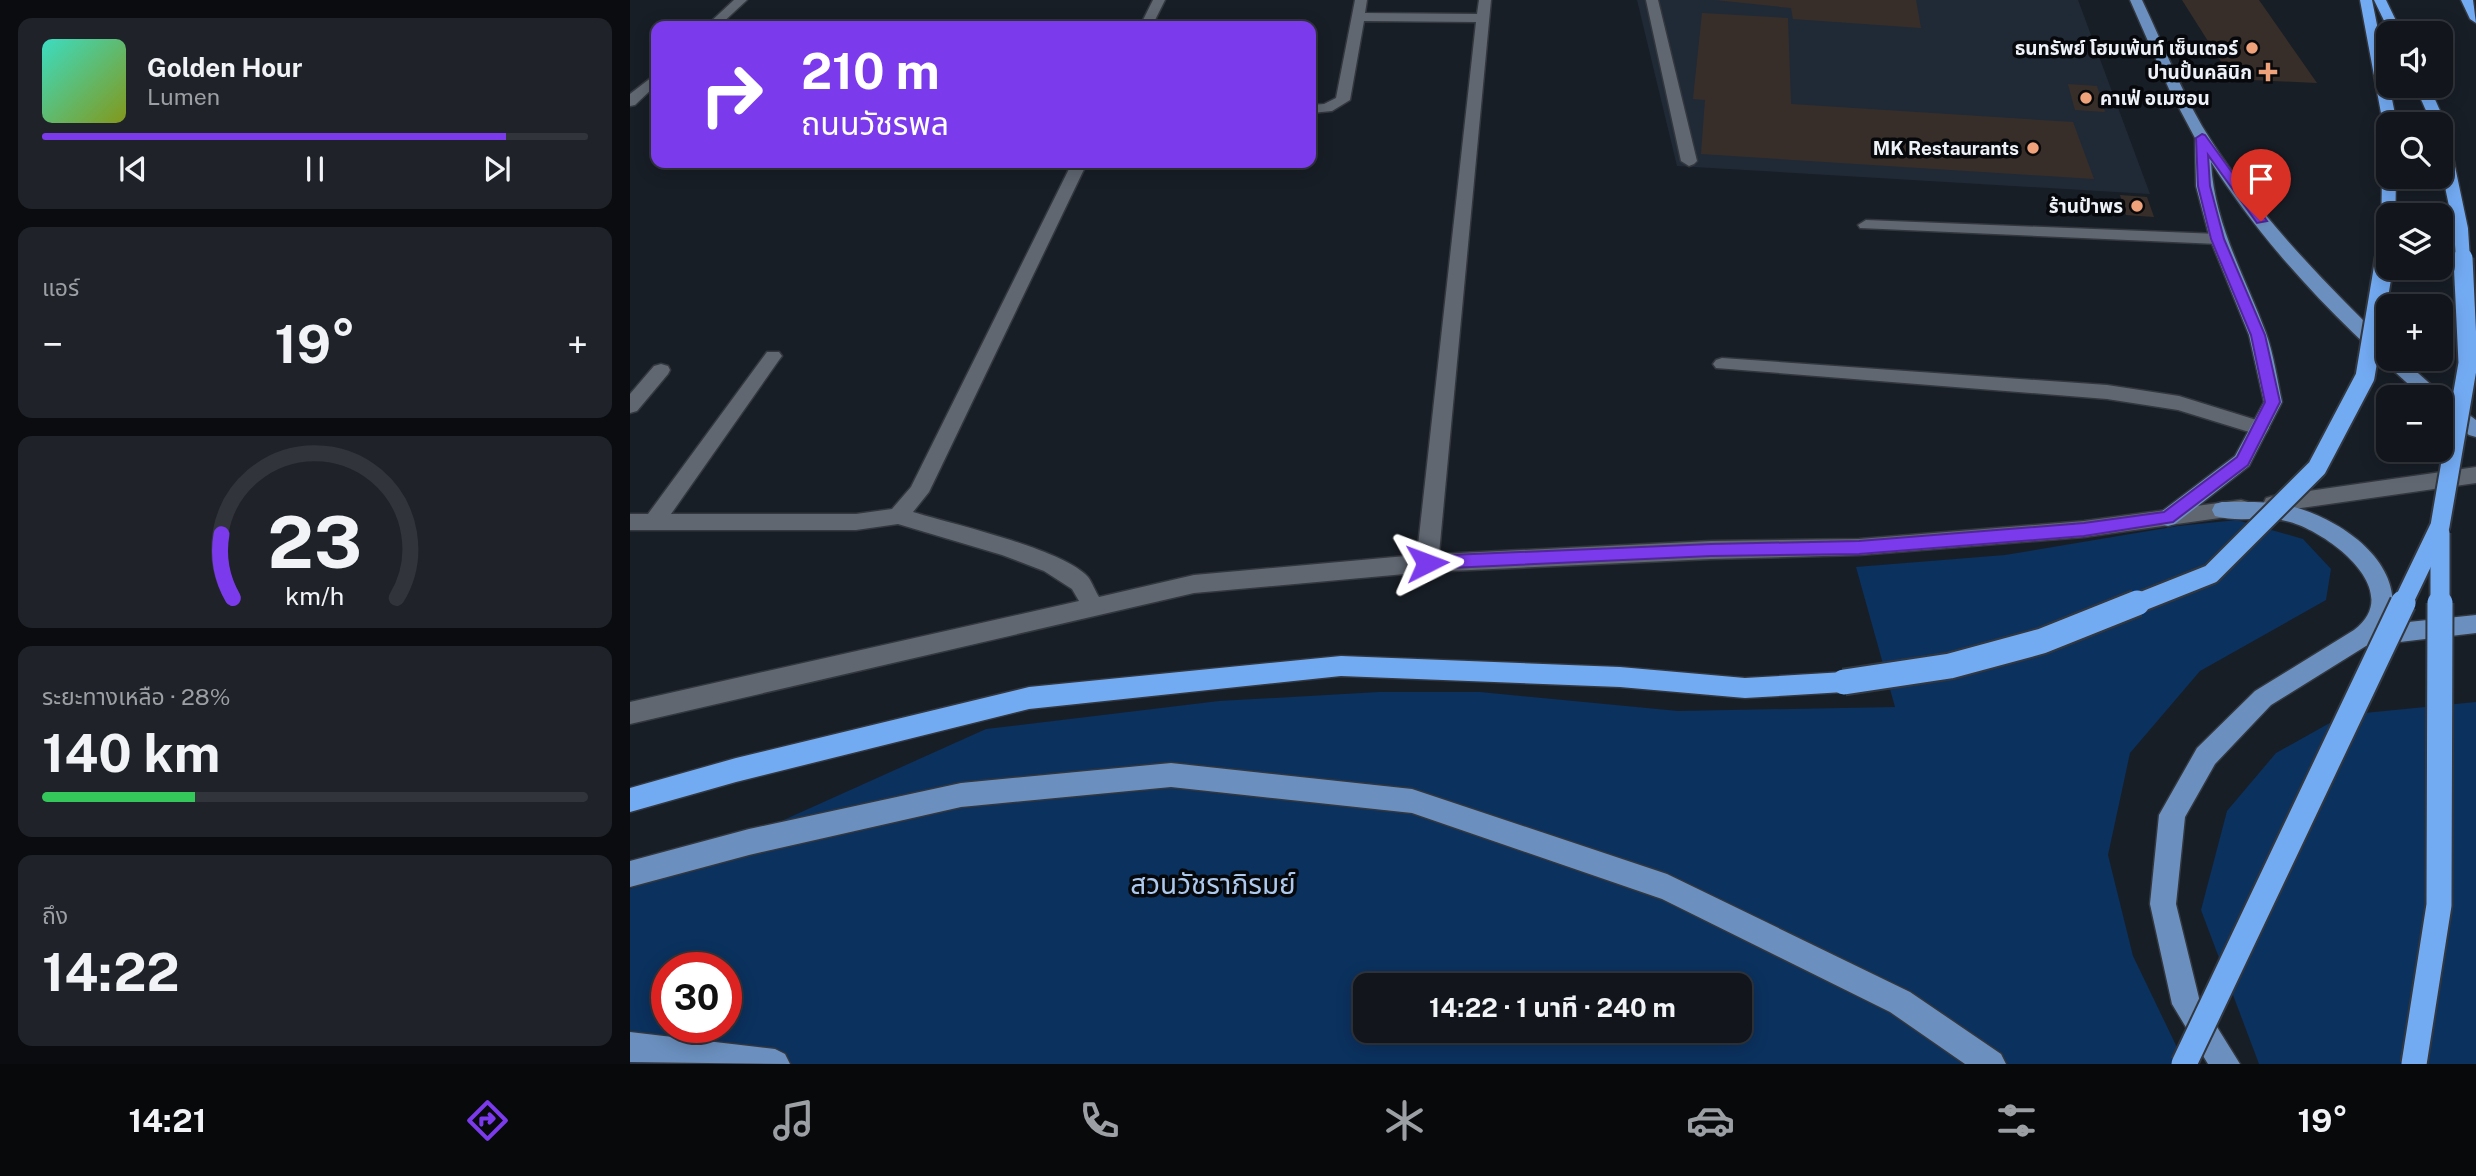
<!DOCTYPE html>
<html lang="th">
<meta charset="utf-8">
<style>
body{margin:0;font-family:"Public Sans","Noto Sans Thai",sans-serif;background:#1f2329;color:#f1f3f6;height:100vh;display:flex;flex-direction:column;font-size:26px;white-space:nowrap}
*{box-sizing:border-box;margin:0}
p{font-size:23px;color:#9c9fa3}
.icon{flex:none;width:38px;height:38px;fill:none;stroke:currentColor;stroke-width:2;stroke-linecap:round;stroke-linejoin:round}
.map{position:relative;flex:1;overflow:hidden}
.details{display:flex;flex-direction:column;gap:18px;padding:18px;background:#0a0c0f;width:630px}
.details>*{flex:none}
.hud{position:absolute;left:21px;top:21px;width:665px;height:147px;border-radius:14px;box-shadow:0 4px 18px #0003,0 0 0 2px #31353b;background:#7c3aed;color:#fff;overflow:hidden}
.buttons{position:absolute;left:1746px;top:21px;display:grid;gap:14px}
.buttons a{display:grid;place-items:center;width:77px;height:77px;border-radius:14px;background:#12161c;box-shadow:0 4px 18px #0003,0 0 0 2px #31353b;font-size:35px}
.speed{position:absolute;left:21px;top:952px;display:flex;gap:14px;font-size:35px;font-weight:700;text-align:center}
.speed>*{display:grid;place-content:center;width:91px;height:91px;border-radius:50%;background:#12161c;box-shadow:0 4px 18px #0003,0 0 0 2px #31353b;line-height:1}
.speed .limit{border:10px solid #d22;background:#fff;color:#111}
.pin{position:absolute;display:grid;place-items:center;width:60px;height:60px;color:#fff;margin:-72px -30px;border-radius:50% 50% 50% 0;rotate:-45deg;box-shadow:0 0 7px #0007}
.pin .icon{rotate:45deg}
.me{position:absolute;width:77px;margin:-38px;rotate:87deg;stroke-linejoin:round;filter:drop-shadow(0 0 5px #0008)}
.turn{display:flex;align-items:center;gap:24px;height:147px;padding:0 35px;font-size:32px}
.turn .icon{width:91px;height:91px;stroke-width:2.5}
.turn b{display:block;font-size:49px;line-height:60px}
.big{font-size:52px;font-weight:700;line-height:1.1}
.details .card{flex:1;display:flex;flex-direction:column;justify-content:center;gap:10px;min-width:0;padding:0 24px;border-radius:14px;background:#1f2329}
.details .dial{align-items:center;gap:0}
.dial svg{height:182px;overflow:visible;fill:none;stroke:#31353b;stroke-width:7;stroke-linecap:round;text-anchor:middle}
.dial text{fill:#f1f3f6;stroke:none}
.song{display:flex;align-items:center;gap:21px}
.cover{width:84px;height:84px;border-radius:10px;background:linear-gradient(135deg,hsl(170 70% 55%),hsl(70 70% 35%))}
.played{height:7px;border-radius:4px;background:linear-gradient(90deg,#7c3aed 85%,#31353b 85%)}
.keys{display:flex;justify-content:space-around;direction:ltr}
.heat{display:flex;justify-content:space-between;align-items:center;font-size:38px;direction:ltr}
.charge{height:10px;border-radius:5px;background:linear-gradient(90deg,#34c759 28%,#31353b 0)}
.trip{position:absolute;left:723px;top:973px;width:399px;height:70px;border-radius:14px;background:#12161c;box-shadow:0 4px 18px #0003,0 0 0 2px #31353b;font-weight:700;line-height:70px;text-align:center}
.tab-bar{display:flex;height:112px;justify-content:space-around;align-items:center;background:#07090b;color:#9c9fa3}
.tab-bar .icon{width:49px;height:49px}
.tab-bar .current{color:#7c3aed}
.tab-bar b{font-size:32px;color:#f1f3f6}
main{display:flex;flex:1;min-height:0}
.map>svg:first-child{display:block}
.built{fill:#202a36}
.green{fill:#0b315e;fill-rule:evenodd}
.building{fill:#382e29}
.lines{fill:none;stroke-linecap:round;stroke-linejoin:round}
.minor-casing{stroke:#33373e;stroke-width:3}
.major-casing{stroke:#33373e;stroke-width:3}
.highway-casing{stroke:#33373e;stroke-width:3}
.minor{fill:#606771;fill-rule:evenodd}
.major{fill:#6b90bf;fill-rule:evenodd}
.highway{fill:#73abf3;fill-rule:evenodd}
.highway-bridge-far2-casing{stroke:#33373e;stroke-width:17;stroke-linecap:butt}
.highway-bridge-far1-casing{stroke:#33373e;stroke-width:23;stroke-linecap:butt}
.highway-bridge-casing{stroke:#33373e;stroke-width:29;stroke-linecap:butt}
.highway-bridge-far2{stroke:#73abf3;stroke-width:14}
.highway-bridge-far1{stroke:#73abf3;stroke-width:19}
.highway-bridge{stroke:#73abf3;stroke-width:25}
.route{fill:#7c3aed;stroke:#51269a;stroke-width:2}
.poi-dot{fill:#f0a27a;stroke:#06080b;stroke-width:2.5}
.labels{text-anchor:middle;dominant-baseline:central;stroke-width:7;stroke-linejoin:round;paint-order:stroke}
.far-poi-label{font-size:19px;font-weight:bold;fill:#eef2f8;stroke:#06080b;text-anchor:end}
.near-park-label{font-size:28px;fill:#adc9ee;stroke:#06080b}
</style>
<main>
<section class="details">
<div class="card">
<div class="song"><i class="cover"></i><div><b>Golden Hour</b><p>Lumen</p></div></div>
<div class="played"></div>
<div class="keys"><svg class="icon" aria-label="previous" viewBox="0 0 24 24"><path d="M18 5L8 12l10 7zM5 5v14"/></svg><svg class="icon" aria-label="pause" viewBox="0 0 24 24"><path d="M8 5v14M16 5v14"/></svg><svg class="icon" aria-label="next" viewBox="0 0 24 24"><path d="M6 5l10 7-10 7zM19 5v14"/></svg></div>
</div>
<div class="card"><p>แอร์</p>
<div class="heat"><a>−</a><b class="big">19°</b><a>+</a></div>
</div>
<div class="card dial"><svg viewBox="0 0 100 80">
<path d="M14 69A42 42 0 1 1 86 69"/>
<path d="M14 69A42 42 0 0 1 9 41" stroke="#7c3aed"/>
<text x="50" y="56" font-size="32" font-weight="700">23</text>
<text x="50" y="72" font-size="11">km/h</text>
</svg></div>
<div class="card"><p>ระยะทางเหลือ · 28%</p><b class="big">140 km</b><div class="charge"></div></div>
<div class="card"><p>ถึง</p><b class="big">14:22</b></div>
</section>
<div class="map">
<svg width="1846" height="1064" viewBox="0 0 1846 1064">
<rect width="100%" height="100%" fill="#181e26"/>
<polygon class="built" points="1007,0 1448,0 1520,194 1047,166"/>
<g class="green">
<path d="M1607,520L1673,539L1701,569L1696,600L1570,671L1500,753L1478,855L1503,956L1555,1064H0V889L356,729L589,701L749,692H850L1048,711L1265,707L1226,567L1375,555L1548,526ZM37,968H96V1027H37ZM735,985H1110V1031H735Z"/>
<polygon points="1846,702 1846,1064 1629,1064 1571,910 1597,811 1646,753 1714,715"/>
</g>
<g class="building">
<polygon points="1085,0 1286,0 1291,28 1163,19 1161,8"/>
<polygon points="1552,0 1629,0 1687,83 1602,79"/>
<polygon points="1072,13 1158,18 1161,104 1443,122 1464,179 1071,154 1075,100 1063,99"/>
<polygon points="1438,84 1467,86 1475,112 1445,110"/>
<polygon points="1490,195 1517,197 1524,217 1496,215"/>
</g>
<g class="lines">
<defs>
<g id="minor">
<polygon points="104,0 117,0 89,26 76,26"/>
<polygon points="523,0 535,0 522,26 510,26"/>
<path d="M725,0H737L735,13L847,14L849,0H861L809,554L1081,541L1229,539L1454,521L1611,500L1618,502L1621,508L1618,514L1454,537L1229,555L1081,559L797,572L564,593L0,724V702L449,601L442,589L414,571L372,555L268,524L226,530H0V514H18L137,352H149L152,356L149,360L41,514H226L262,509L281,487L442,163H457L299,492L283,512C322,524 433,549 458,577C462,582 465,591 469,597L564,575L787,555L846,22L734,21L720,100L702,111L681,113V105L694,104L706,98Z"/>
<polygon points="1016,0 1028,0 1067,161 1064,164 1059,166 1051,161"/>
<polygon points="26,74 26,85 5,105 0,106 0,94"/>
<polygon points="1236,220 1588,234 1596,239 1588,244 1230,228 1228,225"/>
<polygon points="1092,358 1477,385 1549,396 1636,423 1639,428 1636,433 1629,435 1548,410 1477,399 1086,368 1083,364 1086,360"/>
<polygon points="31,364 38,366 40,370 38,374 7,411 0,413 0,394 24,366"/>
<polygon points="1846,467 1846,483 1643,512 1636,510 1633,504 1636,498 1643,496"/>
</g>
<g id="major">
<path d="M1500,0H1512C1532,42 1549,86 1572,126C1622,209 1690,278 1759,346V359H1772L1814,396L1846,420V437L1839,435L1811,412V397H1793C1715,329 1637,251 1581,162C1584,224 1615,276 1636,333C1644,355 1647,379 1652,402L1619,466L1545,524L1538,526L1531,524L1528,518L1531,512L1605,456L1634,402L1619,335L1580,239L1566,186L1565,138L1539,89Z"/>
<path d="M1592,502C1613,502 1635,501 1656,505C1708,516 1780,564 1759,624L1846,615V633L1736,646L1641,705L1585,764L1555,817L1546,904L1569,998L1610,1064H1578L1542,1004L1520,904L1529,815L1567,748L1625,691L1724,630C1776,591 1699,533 1660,522C1635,515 1608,523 1585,516L1582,510L1585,504Z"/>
<polygon points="541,763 782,789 1037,874 1280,992 1371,1054 1376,1064 1335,1064 1260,1012 1032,899 782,813 541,787 331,807 119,855 0,887 0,861 119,829 331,783"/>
<polygon points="0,1032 145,1049 155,1054 160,1064 0,1062"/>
</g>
<g id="highway">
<polygon points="1730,0 1742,0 1767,124 1759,124 1759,128 1753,124"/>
<polygon points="1744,0 1756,0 1772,33 1760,33"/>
<polygon points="1831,0 1843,0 1846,23 1840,19"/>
<polygon points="1785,86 1799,86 1816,124 1814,127 1802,124"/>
<polygon points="711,656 990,667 1115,678 1214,672 1222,675 1226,682 1222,689 1214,692 1115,698 990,687 711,676 399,709 106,782 0,812 0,788 106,758 399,687"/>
</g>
</defs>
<use href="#minor" class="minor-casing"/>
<use href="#major" class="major-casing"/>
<use href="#highway" class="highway-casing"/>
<use href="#minor" class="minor"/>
<use href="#major" class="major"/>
<use href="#highway" class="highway"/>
<defs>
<g id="highway-bridge-far2">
<polyline points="1811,134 1831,229 1833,260"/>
<polyline points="1755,260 1758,239 1759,174"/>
</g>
<g id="highway-bridge-far1">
<polyline points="1503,605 1581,574 1687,468 1735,377 1755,258"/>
<polyline points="1772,605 1810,526 1838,363 1833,258"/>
<polyline points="1810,605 1810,533"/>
</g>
<g id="highway-bridge">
<polyline points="1214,682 1320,666 1412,641 1507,603"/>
<polyline points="1554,1064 1773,603"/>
<polyline points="1784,1064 1809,905 1810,603"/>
</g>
</defs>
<use href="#highway-bridge-far2" class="highway-bridge-far2-casing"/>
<use href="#highway-bridge-far1" class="highway-bridge-far1-casing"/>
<use href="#highway-bridge" class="highway-bridge-casing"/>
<use href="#highway-bridge-far2" class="highway-bridge-far2"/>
<use href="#highway-bridge-far1" class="highway-bridge-far1"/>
<use href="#highway-bridge" class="highway-bridge"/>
</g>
<polygon class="route" points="1572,134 1575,135 1637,221 1627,223 1578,155 1580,186 1594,239 1635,335 1650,402 1618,465 1543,522 1454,536 1229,554 1081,556 797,569 791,567 789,563 791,558 797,556 1081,544 1229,541 1454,523 1534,512 1607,457 1635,402 1621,335 1581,239 1568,186 1566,138"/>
<g class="poi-dot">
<circle cx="1622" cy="48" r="7"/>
<path d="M1634.5 61.5h7v7h7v7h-7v7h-7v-7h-7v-7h7z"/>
<circle cx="1456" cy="98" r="7"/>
<circle cx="1403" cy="148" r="7"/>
<circle cx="1507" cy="206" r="7"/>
</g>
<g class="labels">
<g class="far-poi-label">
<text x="1608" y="48">ธนทรัพย์ โฮมเพ้นท์ เซ็นเตอร์</text>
<text x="1622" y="72">ปานปั้นคลินิก</text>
<text x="1470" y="98" text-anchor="start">คาเฟ่ อเมซอน</text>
<text x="1389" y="148">MK Restaurants</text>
<text x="1493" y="206">ร้านป้าพร</text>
</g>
<g class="near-park-label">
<text x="583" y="883">สวนวัชราภิรมย์</text>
</g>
</g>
</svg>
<div class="buttons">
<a><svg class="icon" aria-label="sound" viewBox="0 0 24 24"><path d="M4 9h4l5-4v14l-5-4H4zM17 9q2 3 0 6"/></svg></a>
<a><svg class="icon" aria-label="search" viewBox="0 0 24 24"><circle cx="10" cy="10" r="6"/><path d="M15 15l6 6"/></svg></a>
<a><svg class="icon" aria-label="layers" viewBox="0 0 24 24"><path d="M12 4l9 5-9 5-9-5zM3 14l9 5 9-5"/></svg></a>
<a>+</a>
<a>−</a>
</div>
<div class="speed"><div class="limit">30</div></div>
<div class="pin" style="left:1631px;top:221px;background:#d93025"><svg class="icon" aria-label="arrive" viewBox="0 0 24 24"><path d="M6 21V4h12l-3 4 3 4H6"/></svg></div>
<svg class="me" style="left:797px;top:563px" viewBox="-20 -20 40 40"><path d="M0-17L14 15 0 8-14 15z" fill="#7c3aed" stroke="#fff" stroke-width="4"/></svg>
<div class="trip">14:22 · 1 นาที · 240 m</div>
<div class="hud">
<div class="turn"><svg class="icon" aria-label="right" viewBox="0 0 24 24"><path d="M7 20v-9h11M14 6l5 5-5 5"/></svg><div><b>210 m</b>ถนนวัชรพล</div></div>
</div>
</div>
</main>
<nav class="tab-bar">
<b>14:21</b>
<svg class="icon current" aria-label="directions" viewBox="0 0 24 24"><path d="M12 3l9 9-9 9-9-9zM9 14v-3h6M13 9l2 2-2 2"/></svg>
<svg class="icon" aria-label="music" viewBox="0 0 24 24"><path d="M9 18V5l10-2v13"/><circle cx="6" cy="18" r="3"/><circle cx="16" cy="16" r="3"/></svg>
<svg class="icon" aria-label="phone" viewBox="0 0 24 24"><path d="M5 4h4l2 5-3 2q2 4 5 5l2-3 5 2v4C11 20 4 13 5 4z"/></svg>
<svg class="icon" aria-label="climate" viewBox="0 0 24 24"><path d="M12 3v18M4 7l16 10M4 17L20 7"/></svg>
<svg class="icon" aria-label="car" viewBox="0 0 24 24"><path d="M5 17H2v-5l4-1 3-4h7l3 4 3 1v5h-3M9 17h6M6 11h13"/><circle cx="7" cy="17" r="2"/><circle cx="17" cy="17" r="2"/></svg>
<svg class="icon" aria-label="filters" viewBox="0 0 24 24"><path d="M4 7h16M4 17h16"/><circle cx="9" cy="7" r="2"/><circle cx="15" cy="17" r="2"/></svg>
<b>19°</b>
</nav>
